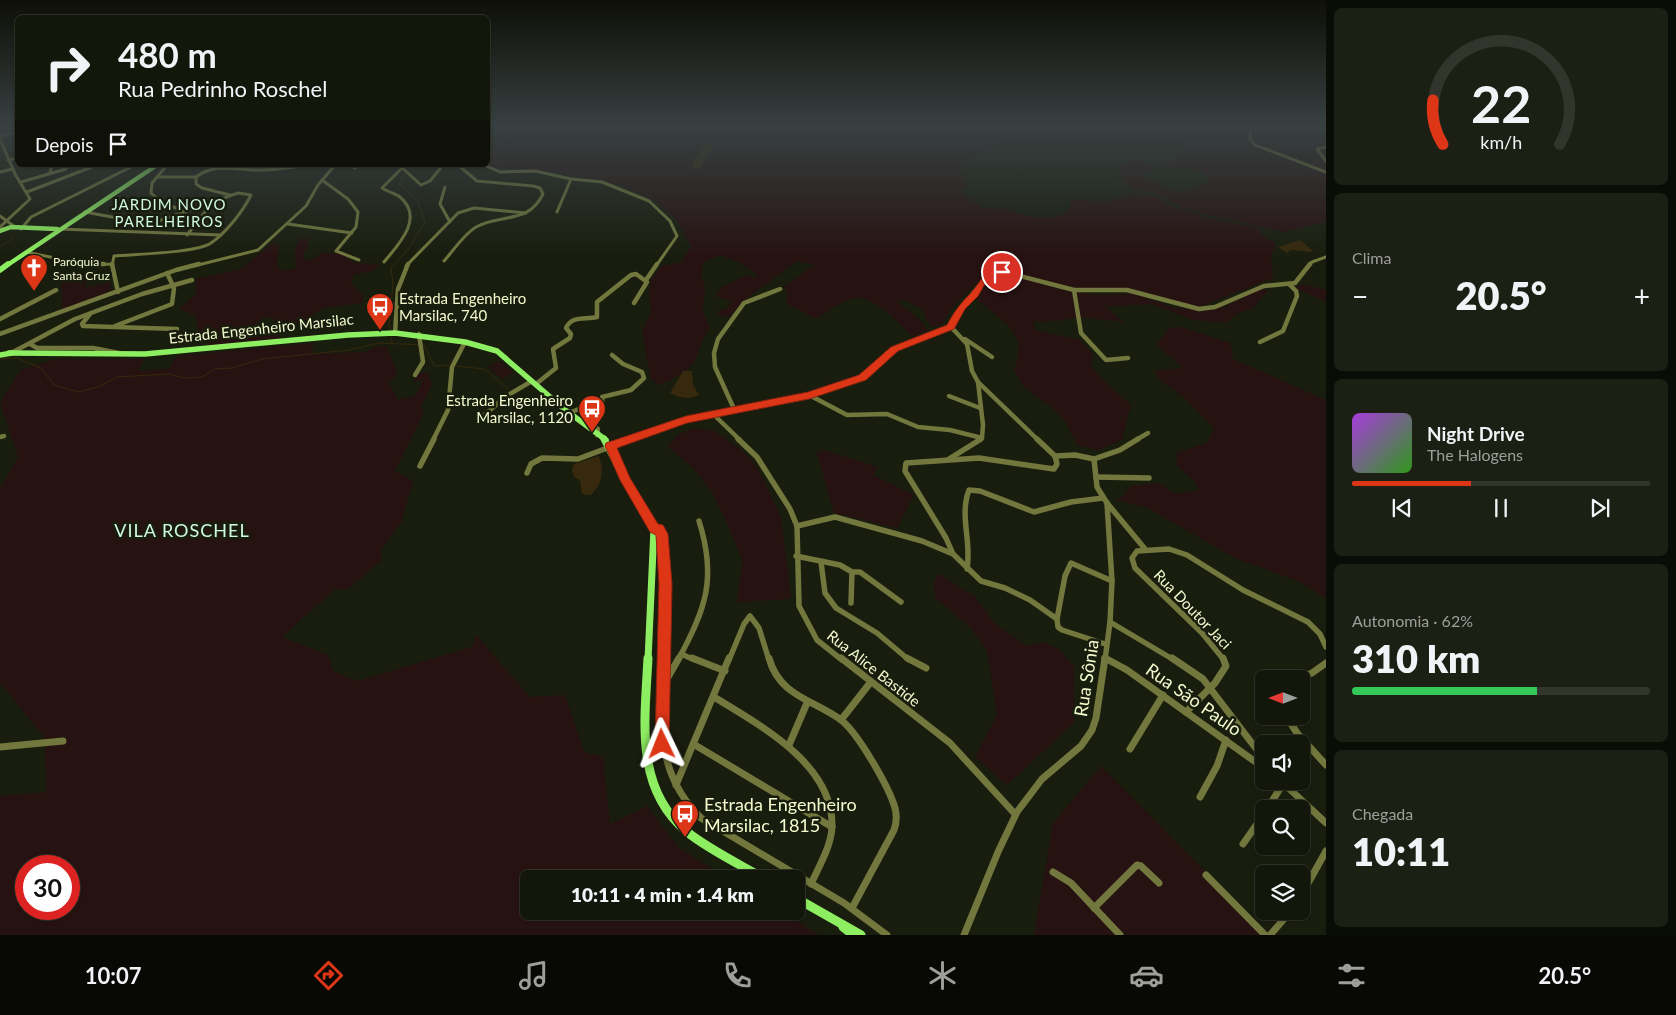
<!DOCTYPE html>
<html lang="pt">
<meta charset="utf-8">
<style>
body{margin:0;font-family:Lato,sans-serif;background:#1c1f13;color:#f1f3f6;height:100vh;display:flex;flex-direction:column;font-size:19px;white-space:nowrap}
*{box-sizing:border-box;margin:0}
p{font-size:16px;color:#9d9f9c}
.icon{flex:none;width:28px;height:28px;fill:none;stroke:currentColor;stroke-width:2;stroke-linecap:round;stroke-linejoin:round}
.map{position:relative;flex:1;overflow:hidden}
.panel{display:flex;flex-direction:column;gap:8px;padding:8px;background:#0a0c06;width:350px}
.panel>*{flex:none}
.hud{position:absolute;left:15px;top:15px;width:475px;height:152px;border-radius:8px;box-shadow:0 1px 4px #0004,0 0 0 1px #32352b;background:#13160a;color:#f1f3f6;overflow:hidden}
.needle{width:32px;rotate:270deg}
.buttons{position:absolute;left:1255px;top:670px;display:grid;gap:10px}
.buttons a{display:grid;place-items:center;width:55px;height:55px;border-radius:8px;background:#13160a;box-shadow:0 1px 4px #0004,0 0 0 1px #32352b;font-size:25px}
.speed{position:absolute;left:15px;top:855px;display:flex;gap:10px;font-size:25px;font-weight:700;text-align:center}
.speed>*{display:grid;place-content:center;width:65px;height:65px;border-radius:50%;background:#13160a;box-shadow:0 1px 4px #0004,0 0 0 1px #32352b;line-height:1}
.speed .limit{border:8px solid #d22;background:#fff;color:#111}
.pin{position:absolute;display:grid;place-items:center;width:42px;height:42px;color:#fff;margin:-21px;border:2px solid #fff;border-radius:50%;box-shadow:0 1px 5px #0007}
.me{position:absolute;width:55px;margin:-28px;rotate:358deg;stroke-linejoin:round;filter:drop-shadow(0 0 4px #0008)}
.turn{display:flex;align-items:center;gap:18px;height:105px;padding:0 20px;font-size:22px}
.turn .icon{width:65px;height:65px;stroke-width:2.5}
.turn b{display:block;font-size:35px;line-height:42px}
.then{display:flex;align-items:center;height:48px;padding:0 20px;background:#0003;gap:10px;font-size:19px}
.big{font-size:38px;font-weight:800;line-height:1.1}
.panel .tile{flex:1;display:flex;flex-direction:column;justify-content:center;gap:8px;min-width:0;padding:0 18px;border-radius:8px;background:#1c1f13}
.panel .dial{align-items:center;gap:0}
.dial svg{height:130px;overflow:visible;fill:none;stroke:#32352b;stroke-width:7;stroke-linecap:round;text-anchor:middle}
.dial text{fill:#f1f3f6;stroke:none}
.song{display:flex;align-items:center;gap:15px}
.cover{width:60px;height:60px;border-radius:8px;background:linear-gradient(135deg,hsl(280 70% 55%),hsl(110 70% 35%))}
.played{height:5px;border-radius:2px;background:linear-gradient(90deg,#dd3617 40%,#32352b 40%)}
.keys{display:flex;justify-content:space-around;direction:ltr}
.heat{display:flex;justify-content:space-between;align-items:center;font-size:28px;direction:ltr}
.charge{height:8px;border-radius:4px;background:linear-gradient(90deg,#34c759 62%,#32352b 0)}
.trip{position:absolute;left:520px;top:870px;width:285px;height:50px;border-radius:8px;background:#13160a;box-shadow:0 1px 4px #0004,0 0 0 1px #32352b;font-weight:800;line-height:50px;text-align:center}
.menu{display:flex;height:80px;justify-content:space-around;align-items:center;background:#080904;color:#9d9f9c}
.menu .icon{width:35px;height:35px}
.menu .selected{color:#dd3617}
.menu b{font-size:22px;color:#f1f3f6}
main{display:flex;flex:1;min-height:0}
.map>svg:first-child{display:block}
.green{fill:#261211;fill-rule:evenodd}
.water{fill:#36290d}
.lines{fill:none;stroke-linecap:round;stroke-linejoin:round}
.stream{stroke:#36290d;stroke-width:1}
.minor-far3{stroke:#71773d;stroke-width:3}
.minor-far2{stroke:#71773d;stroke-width:4.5}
.minor-far1{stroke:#71773d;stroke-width:5.5}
.minor{stroke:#71773d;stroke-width:7}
.major-far3{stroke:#8eee61;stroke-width:4.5}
.major-far2{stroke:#8eee61;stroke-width:5.5}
.major-far1{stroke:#8eee61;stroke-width:7}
.major{stroke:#8eee61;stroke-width:9}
.route{fill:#dd3617;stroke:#90230f}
.labels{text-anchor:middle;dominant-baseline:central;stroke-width:5;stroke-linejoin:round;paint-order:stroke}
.far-poi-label{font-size:12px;fill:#f2face;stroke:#191d0e;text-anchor:start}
.far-quarter-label{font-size:15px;letter-spacing:1px;fill:#d0fae2;stroke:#191d0e}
.poi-label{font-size:15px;fill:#f2face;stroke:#191d0e;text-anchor:start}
.street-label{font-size:15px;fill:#f2face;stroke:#191d0e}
.quarter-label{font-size:18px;letter-spacing:1px;fill:#d0fae2;stroke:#191d0e}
.near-street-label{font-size:18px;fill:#f2face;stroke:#191d0e}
.near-poi-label{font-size:18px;fill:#f2face;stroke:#191d0e;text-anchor:start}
</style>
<main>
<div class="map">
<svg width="1326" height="935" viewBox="0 0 1326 935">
<rect width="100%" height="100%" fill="#191d0e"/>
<g class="green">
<path d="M488,126H493L492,137L504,143L518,140L529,132L541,131L558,134L562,132L545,126H990L1001,146L970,157L959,167L967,185L959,189L982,208L1006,209L1032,217H1058L1070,210L1071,199L1107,202L1127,195L1155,196L1173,207L1209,218L1259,228L1263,236L1276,243L1271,256L1273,278L1199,307L1187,306L1126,289H1084L992,270L954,305L941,325L932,327L926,319L923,310L903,299L897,301L920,320L928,330L913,337C900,325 874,295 855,298C842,300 827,313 816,319L786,303L788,295L784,286L814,265L797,261L748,297L729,317L721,316L716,312L727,308L732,301L715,296L723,287L745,275L755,278L758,275L739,262L720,255L703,263C699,280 705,279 705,290C703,312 700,306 710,328C700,342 701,347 695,360C689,372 671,380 659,385L651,380L642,332L651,311L649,292L652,278L662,266L681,262L692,245C685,238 684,233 680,226C675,216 664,208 655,201C623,176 531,169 490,167L488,163Z"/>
<path d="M1153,126H1326V222L1284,232L1184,209L1154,192L1135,190L1119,179L1120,167L1128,161L1143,160L1155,169L1143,173C1166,194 1185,199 1211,179L1200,170L1166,167L1164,164L1179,158L1188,147L1179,134Z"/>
<path d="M306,238L309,246L303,255L305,261L311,260L323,253L342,254L354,263L380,264L374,271L354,274L351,284L363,295V303L323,308L312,315L316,321C312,323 281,327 276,326L274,320C264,313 254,322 251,333L279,335L282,339L193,348L207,345L212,340L199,332L195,315L179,309L196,294L195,279L240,269L274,242L279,246L277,263L279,269L288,270L296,268L295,249L299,240Z"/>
<path d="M994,275L1021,278L1067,291L1100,295L1134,294L1172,307L1201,311L1224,307L1260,288L1268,290L1252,309L1238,313L1226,323L1193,320L1152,304L1106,307L1124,322L1078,317L1058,321L1033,322L1035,330L1080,340L1092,353L1091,365L1106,383L1131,405L1122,440L1098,450L1077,445L1066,423L1055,410L1024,387L1014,371C1029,331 1004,323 977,300L975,295Z"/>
<polygon points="85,277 86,288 110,282 111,293 62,310 62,282"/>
<polygon points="1302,284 1326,290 1326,302 1296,288"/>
<polygon points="1182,327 1230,343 1233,354 1231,358 1326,400 1326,598 1298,581 1237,559 1146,507 1115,500 1124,495 1131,486 1159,483 1175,494 1199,490 1193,480 1176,465 1178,452 1207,443 1214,428 1183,397 1158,378 1156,370 1183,368 1156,344 1169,328"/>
<path d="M314,343L310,354L365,352L377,346H387L397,373L389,383L398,400L415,396L423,380L414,382V375L428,372L432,385L421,407L424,413L395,471L413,481L401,523L380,551L382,560L348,589H335L282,637L328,655L333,671L357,681L472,647L476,635L530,697L565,695L584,752L603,757L610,824L647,806L679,848L728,879H529V911H781L819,935H0V796L46,792L45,738L0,683V489L18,457L0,403L20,370L56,359H144L138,371L169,369L177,356ZM26,866H69V909H26Z"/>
<polygon points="499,361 513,373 502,379 488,367"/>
<polygon points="693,428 715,431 744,452 758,469 781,517 791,599 737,602 743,561 725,519 712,492 692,467 667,446 673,442 675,436"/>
<polygon points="824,450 878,467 873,475 914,495 897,528 834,513 817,453"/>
<polygon points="938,573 974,596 995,623 1026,646 1044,642 1060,650 1074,667 1074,723 1007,785 975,757 997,715 987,651 971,628 935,598 934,582"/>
<polygon points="1101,766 1268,935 1034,935 1053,823"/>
</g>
<g class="water">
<path d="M706,143L714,145C711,154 703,159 700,169L692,168L695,158Z"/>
<polygon points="1300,240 1314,252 1291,250 1287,253 1278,247"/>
<path d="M683,371H692L693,385L699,395C689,400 679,398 670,393Z"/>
<path d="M599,456C604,472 603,482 591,495L582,494L580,480L574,477L572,470L574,464Z"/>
</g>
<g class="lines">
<g class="stream">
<polyline points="488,156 494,153"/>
<polyline points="445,166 456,166"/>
<polyline points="408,170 422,165"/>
<polyline points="0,247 14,237"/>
<polyline points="391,330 389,325 393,283 391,268 409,248 425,222 418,201 399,184 405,173"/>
<polyline points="391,337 392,343"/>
<polyline points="0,359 17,358 41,368 54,385 78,392 98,387 117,377 169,374 184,378 202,377 215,369 232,368 262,359 349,350 379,343 424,345 434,366 449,365"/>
<polyline points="456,366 484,369 508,389"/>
</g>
<g class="minor-far3">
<polyline points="1250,126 1250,139 1255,145 1326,172"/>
<polyline points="0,136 18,132"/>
<polyline points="0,139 15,174 30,199 0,227"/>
<polyline points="1326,147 1317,149 1326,161"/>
<polyline points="8,160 18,158"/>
<polyline points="167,165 152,183 151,193 161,202 186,212"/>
<polyline points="399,165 421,185 430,181 443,165"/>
<polyline points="484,165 500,172 535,171 571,179 602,182 649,201 670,221 677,236 656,266"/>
<polyline points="354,168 361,165"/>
<polyline points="0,172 13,169"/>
<polyline points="50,173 52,165"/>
<polyline points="157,177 196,177"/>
<polyline points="322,180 348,199 358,212 356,227 336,251 359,260"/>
<polyline points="21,182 66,169"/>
<polyline points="445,187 440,204 450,222"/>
<polyline points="27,192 97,165"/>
<path d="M230,195L202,188L196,184V177C216,162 237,171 261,170C277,170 292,167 308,165"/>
<path d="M85,212L150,224L238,193L251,195C243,211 226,233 211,243C197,253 134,254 114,256L112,266"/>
<polyline points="557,212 571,179"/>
<polyline points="0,216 15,227"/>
<polyline points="288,224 352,233"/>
<polyline points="21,229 31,217 135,165"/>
<polyline points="59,229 221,235"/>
<polyline points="187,235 213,202"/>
<polyline points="26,252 89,265 113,264"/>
<path d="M444,261C454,250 463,235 476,227C501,213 528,225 543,194L540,188L533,186L477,181L458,165"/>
<path d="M384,262C398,245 425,218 400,197C395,193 388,192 382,188L402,168"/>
<polyline points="194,266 258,250 306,206 318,185 335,165"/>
<polyline points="406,266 458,213 474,208 526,213"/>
<polyline points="1309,266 1312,262 1326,257"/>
</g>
<g class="minor-far2">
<polyline points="86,264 104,264"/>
<polyline points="112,264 118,292"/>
<polyline points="646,280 657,264"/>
<polyline points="1074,290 1081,333 1106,360 1128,358"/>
<polyline points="90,314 82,324 83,326 177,329"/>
<polyline points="0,319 56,290"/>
<polyline points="115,326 172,304 174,288 167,273"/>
<polyline points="395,333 398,289 408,264"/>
<polyline points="0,334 176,270 199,264"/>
<polyline points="965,339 992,357"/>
<polyline points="1260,342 1283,331 1297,296 1296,291 1290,285"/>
<polyline points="30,344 37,348 93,348 119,353"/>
<polyline points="13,352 75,319 142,294 192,280"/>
<polyline points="415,375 423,362 419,334"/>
<polyline points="978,382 1038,440"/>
<path d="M536,384L556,368L553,349L570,338L571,334L566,328C572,315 585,320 597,317V302L631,275L636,274L647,282L634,303"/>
<polyline points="809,395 847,415 887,414 918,427 950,430 982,438 983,425 978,382 972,371 967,344 951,327"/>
<polyline points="949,396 980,408"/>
<polyline points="734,409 715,367 714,353 718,339 744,303 780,289"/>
<polyline points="569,413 601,400"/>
<polyline points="713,414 740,440"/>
<polyline points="481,418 505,397 532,381"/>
<polyline points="588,419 603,411 602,397 631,390 644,378 642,372 623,364 612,355"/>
<polyline points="579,420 588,419 598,429 597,435"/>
<polyline points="0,437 4,436"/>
<polyline points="433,440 448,410 452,367 465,342"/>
<path d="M628,440L673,423L809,395L863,378L897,348L951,327C962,306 976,286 995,272L1012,274L1074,290H1127L1199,309L1215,307L1264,286L1295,283L1310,264"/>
<polyline points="980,440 982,438"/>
<polyline points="1136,440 1148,433"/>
</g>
<g class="minor-far1">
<polyline points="738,439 757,457 790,509 797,526 799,606 817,640 842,660"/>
<polyline points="1055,456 1075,455 1094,459 1097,487 1107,503 1112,581 1110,622 1105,660"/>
<polyline points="949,459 981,439"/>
<polyline points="1094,459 1120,450 1138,439"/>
<polyline points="420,466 434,439"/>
<polyline points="527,473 531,464 542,458 578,459 631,439"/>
<polyline points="1096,477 1149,478"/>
<polyline points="1107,503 1145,549"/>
<polyline points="797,526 835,517 922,541 953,554 981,581 1005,588 1030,600 1057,619 1058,627 1062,630 1105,644"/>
<polyline points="654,528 662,534 664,558 663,660"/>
<polyline points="953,554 946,538 905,471 906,463 979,458 1054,469 1057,464 1055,456 1037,439"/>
<polyline points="796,556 840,565 852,572"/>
<polyline points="821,562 825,593 836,608 877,633 909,660"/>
<path d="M967,569C972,542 959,516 969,490L980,491L1034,512L1071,502L1103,498"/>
<polyline points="851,603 852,572 860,572 901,602"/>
<polyline points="1057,619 1065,576 1071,563 1112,581"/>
<polyline points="1110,622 1174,660"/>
<polyline points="681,654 695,660"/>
<polyline points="1104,658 1107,660"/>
<path d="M678,660C706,609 717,578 699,521"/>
<polyline points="729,660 744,624 750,616 759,628 769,660"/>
<polyline points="1224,660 1202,633 1135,568 1132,558 1137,551 1169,549 1187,555 1243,590 1308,622 1320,634 1326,647"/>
</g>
<g class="minor">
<path d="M663,658C662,719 653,771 701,818L844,903L887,935"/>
<polyline points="692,658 725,671"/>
<path d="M769,658C779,696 814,700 841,720C858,733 889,787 895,808C897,816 897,822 894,830L852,908"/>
<polyline points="841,658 950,743 1015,814"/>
<polyline points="907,658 926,668"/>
<polyline points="1105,658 1127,670 1264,768"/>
<polyline points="1172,658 1203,679 1264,759"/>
<polyline points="1297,679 1312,673 1326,663"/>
<polyline points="664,684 679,658"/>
<path d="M714,697C759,725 834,764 832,827C831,847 819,866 811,884"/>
<polyline points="1186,712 1215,683 1226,666 1223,658"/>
<polyline points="1286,716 1297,733 1326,765"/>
<polyline points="841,720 870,683"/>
<polyline points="695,745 832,827"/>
<polyline points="789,745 807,703"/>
<polyline points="0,747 63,741"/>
<polyline points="1130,749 1163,695"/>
<polyline points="1281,781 1326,823"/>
<polyline points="676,785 729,658"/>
<polyline points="1200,797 1217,766 1226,740"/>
<polyline points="1267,809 1283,784"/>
<polyline points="1243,844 1264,814"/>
<polyline points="1053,872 1071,883 1120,935"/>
<polyline points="1206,875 1265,935"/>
<polyline points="1301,896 1326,851"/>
<polyline points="1094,908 1137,865 1141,866 1159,883"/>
<polyline points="964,935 998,852 1017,812 1042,779 1081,746 1092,730 1096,718 1105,658"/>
<polyline points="1270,935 1291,911"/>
</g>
<g class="major-far3">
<polyline points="0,231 11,227 57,229"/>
<polyline points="6,266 157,165"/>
</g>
<g class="major-far2">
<polyline points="0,270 8,264"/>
<polyline points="9,353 145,354 348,335 395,333 465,342 497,351 564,409 606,440"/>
<polyline points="0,355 12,353"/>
</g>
<polyline class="major-far1" points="604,439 625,480 654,528 648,660"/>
<g class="major">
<path d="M648,658C645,719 634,787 686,831C706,848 741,865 765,879"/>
<polyline points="796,898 861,935"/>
<polyline points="843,927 853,935"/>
</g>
</g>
<linearGradient id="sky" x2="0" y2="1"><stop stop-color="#0e1008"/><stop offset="0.49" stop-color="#384041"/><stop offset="1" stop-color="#384041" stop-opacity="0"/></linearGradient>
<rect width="1326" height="257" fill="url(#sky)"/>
<path class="route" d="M1002,269L1006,270V274L995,275L986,282L978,296L965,309L954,329L898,351L866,380L809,399L687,423L617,448L630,478L658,524L663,525L668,534L672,584L669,744L667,749L662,752L657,749L655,744L659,584L656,535L650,532L620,480L605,446L606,443L686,416L808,392L859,375L891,347L947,325C954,312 960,304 970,294C983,280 981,272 1002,269Z"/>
<defs>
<symbol id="church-pin" viewBox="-11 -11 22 30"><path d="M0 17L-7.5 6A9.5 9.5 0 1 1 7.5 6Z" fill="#dd3617" stroke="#191d0e"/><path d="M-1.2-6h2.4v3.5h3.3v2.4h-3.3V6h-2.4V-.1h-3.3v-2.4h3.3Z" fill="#fff"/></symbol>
<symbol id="bus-pin" viewBox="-11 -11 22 30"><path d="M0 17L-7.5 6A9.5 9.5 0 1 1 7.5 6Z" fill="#dd3617" stroke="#191d0e"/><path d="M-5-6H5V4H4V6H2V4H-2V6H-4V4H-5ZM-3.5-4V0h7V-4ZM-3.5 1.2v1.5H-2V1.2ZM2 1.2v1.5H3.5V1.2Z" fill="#fff"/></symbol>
</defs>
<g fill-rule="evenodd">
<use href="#church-pin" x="18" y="252" width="32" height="43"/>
<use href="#bus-pin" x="364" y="291" width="32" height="43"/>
<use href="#bus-pin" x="576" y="393" width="32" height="43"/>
<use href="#bus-pin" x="669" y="798" width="32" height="43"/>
</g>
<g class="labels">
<g class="far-poi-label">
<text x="53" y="261">Paróquia<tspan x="53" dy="14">Santa Cruz</tspan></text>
</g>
<g class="far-quarter-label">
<text x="169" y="204">JARDIM NOVO<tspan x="169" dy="17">PARELHEIROS</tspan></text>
</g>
<g class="poi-label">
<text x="399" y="298">Estrada Engenheiro<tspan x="399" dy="17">Marsilac, 740</tspan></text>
<text x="573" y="400" text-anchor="end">Estrada Engenheiro<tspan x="573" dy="17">Marsilac, 1120</tspan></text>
</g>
<g class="street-label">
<text transform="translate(261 328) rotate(-6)">Estrada Engenheiro Marsilac</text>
<text transform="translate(1193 609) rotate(46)">Rua Doutor Jaci</text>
<text transform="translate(874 668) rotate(38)">Rua Alice Bastide</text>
</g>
<g class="quarter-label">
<text x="182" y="530">VILA ROSCHEL</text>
</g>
<g class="near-street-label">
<text transform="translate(1086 678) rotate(-81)">Rua Sônia</text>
<text transform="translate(1194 699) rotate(35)">Rua São Paulo</text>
</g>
<g class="near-poi-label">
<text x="704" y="804">Estrada Engenheiro<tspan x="704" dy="21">Marsilac, 1815</tspan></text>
</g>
</g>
</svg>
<div class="buttons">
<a><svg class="needle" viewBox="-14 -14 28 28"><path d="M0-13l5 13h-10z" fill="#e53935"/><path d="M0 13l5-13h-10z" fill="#9d9f9c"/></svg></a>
<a><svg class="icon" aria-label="sound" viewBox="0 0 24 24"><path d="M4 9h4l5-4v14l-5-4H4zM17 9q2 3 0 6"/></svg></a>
<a><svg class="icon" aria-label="search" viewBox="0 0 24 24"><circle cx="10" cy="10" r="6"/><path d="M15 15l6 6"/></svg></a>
<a><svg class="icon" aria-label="layers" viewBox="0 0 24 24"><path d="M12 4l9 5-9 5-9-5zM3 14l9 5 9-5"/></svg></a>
</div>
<div class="speed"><div class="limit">30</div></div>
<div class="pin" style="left:1002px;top:272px;background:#d93025"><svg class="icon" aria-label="arrive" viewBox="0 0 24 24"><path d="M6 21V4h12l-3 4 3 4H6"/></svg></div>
<svg class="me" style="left:662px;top:744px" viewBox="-20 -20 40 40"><path d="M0-17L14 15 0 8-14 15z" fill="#dd3617" stroke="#fff" stroke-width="4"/></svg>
<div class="trip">10:11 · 4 min · 1.4 km</div>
<div class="hud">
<div class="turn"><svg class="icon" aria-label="right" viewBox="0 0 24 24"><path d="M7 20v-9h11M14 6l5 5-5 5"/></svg><div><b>480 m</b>Rua Pedrinho Roschel</div></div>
<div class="then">Depois<svg class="icon" aria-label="arrive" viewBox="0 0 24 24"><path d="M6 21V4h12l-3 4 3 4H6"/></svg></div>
</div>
</div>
<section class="panel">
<div class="tile dial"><svg viewBox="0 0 100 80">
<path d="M14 69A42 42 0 1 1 86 69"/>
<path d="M14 69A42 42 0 0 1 8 42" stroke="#dd3617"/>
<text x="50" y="56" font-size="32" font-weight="700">22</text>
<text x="50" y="72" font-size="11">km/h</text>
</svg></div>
<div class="tile"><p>Clima</p>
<div class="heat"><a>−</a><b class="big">20.5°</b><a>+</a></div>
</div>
<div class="tile">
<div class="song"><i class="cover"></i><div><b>Night Drive</b><p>The Halogens</p></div></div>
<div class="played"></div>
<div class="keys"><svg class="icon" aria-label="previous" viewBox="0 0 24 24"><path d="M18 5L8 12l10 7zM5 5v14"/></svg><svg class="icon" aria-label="pause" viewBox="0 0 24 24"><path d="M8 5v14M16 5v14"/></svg><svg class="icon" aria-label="next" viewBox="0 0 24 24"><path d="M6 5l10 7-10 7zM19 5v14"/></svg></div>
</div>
<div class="tile"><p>Autonomia · 62%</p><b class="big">310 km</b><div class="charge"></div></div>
<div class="tile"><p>Chegada</p><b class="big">10:11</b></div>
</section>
</main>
<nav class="menu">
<b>10:07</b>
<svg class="icon selected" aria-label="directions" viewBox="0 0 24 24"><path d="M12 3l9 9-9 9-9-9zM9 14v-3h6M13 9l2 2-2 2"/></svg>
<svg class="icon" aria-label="music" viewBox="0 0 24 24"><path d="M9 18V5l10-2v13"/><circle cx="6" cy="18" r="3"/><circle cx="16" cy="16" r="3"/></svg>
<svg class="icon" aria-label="phone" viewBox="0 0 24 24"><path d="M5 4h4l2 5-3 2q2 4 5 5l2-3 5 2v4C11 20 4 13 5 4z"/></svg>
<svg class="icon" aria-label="climate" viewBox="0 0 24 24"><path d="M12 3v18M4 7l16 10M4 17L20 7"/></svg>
<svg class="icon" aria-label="car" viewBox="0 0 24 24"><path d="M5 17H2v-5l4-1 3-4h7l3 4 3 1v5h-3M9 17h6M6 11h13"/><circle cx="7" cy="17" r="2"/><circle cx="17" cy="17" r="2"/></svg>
<svg class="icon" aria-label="filters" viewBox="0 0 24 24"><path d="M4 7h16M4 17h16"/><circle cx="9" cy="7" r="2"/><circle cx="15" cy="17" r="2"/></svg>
<b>20.5°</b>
</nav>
